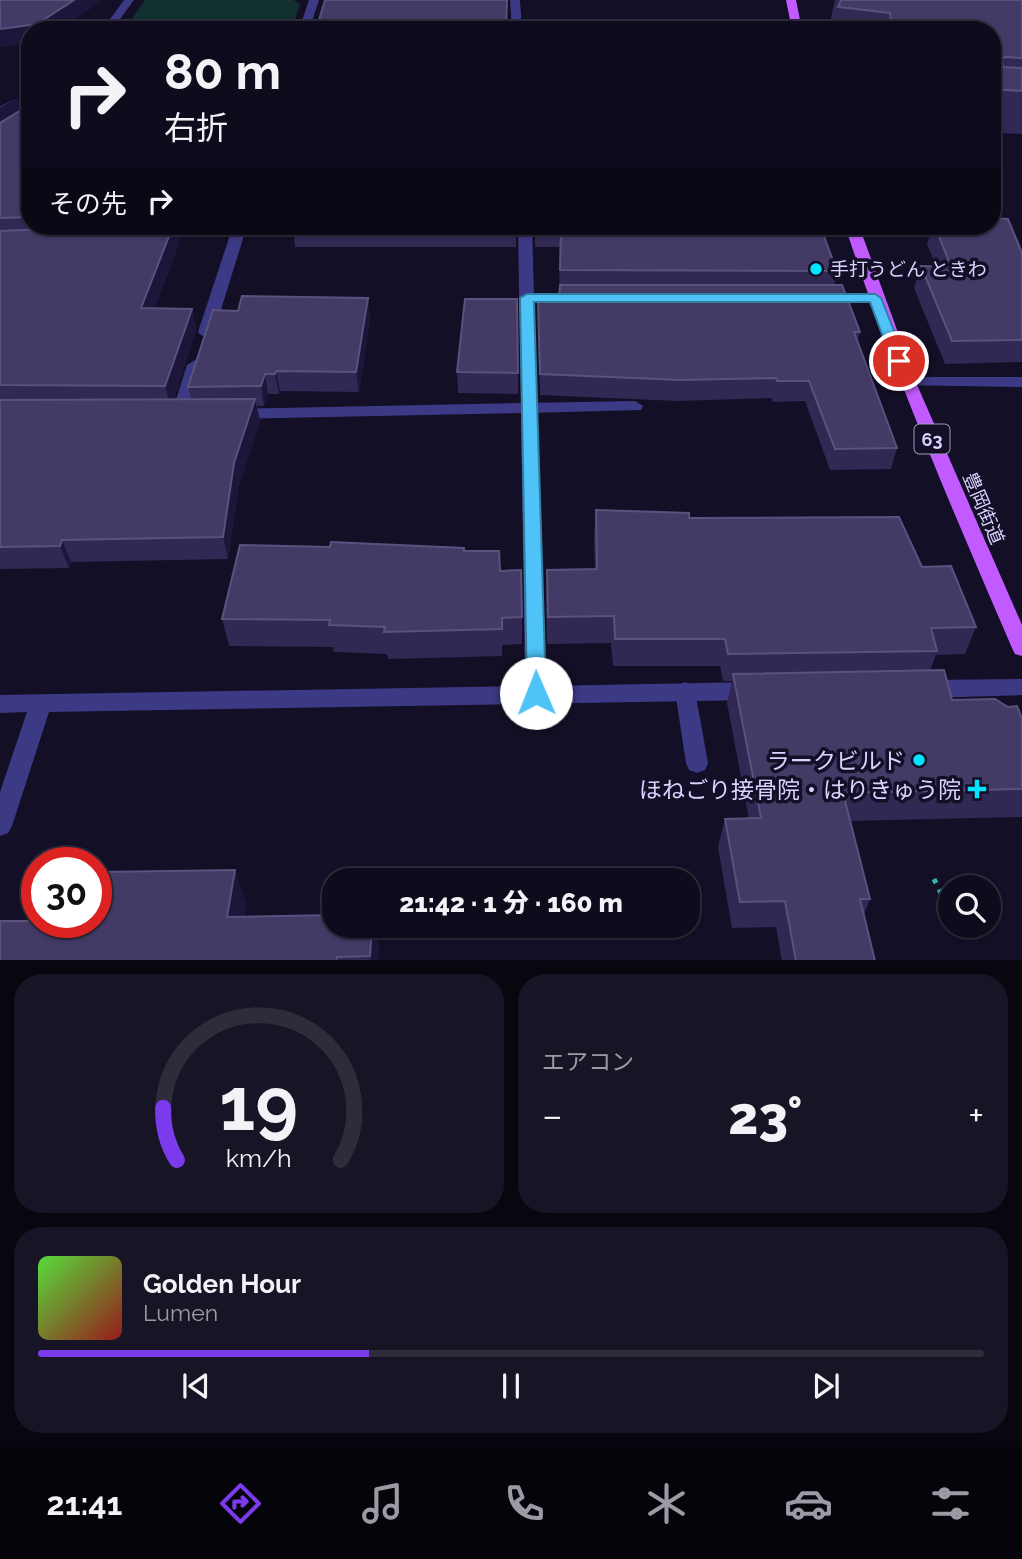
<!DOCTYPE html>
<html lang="ja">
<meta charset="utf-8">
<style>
body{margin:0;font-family:Raleway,"Noto Sans JP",sans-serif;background:#171425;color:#f1f3f6;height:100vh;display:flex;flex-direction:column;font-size:26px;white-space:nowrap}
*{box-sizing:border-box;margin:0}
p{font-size:23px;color:#9b9ba3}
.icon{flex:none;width:38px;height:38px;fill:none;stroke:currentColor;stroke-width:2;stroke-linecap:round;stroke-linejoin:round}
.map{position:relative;height:960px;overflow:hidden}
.panel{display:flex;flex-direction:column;gap:14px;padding:14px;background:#08060f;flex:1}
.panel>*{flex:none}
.hud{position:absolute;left:21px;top:21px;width:980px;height:214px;border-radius:28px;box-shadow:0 2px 5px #0004,0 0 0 2px #2e2b3b;background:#0e0b1c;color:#f1f3f6;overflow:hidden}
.fabs{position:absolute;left:938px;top:875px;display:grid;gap:14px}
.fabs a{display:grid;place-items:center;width:63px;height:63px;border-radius:50%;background:#0e0b1c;box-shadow:0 2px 5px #0004,0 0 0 2px #2e2b3b;font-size:35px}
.speed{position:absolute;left:21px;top:847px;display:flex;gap:14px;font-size:35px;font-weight:700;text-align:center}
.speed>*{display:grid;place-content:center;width:91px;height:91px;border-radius:50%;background:#0e0b1c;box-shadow:0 2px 5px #0004,0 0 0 2px #2e2b3b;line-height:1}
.speed .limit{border:10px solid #d22;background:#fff;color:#111}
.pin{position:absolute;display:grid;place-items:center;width:60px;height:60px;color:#fff;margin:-30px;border:4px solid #fff;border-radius:50%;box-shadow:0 2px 7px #0007}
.me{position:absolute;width:77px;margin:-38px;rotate:359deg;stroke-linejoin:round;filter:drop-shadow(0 0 5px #0008)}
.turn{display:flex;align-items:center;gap:24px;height:147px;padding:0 28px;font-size:32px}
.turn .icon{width:91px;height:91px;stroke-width:2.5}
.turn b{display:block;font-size:49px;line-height:60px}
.then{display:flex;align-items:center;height:66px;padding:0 28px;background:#0003;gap:14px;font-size:26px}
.big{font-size:52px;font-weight:800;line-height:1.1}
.panel .card{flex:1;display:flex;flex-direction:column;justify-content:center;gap:10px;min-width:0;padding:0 24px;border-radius:28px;background:#171425}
.panel .dial{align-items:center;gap:0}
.dial svg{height:182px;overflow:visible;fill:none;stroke:#2e2b3b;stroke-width:7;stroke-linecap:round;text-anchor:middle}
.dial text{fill:#f1f3f6;stroke:none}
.song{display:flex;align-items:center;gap:21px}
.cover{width:84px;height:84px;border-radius:10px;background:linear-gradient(135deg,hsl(110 70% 55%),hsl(0 70% 35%))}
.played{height:7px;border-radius:4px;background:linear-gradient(90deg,#7c3aed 35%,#2e2b3b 35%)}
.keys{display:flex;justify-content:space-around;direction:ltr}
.heat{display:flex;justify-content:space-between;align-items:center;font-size:38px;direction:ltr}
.panel .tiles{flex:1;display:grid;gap:14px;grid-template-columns:1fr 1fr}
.card:last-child{grid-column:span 2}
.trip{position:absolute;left:322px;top:868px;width:378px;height:70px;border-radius:28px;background:#0e0b1c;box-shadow:0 2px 5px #0004,0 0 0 2px #2e2b3b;font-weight:800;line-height:70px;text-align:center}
.tab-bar{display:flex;height:112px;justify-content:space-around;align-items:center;background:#06040b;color:#9b9ba3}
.tab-bar .icon{width:49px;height:49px}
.tab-bar .current{color:#7c3aed}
.tab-bar b{font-size:32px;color:#f1f3f6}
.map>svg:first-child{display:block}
.green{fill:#12302f}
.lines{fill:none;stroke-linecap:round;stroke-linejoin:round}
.path{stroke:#2fb8b0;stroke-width:5;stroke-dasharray:4.5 7;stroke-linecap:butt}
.service{fill:#3d3a85;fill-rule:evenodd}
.minor{fill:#3d3a85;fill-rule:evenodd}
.primary{fill:#c25bff;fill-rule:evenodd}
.wall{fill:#312854}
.shaded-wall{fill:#1d163a}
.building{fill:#433a66;stroke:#5a527e;stroke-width:2}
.route{fill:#4fc3f7;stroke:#337fa1;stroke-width:2}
.poi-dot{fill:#00e5ff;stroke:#130f26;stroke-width:2.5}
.labels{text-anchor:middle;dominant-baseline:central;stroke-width:7;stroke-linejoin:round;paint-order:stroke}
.shield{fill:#130f26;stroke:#9e99be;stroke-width:2}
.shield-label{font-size:18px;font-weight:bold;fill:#d9d4ff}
.poi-label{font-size:19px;fill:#d9d4ff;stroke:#130f26;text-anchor:start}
.street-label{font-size:19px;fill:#d9d4ff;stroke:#130f26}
.near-poi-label{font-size:23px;fill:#d9d4ff;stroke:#130f26;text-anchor:end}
</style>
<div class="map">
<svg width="1022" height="961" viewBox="0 0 1022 961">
<rect width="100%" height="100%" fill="#130f26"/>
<polygon class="green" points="145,0 294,0 300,5 291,30 124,30"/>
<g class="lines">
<polyline class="path" points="934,879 950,911"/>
<g class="service">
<polygon points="635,401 643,406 641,410 528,413 520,408 528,403"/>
<polygon points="685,682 692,685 695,691 708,763 705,770 697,773 689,770 686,763 675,691 678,685"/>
</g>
<g class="minor">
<polygon points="124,0 134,0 112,30 102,30"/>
<polygon points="309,0 319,0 309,30 299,30"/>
<polygon points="510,0 520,0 522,30 512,30"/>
<polygon points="233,226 247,226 214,332 206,337 201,335 198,332"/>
<polygon points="518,226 532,226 534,294 581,294 588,298 581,302 534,302 546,686 753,682 760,685 763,691 760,697 753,700 49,712 12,826 8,833 0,836 0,792 27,712 0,713 0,695 525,686 521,413 234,419 226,414 234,409 521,403"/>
<polygon points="826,294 875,294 882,298 875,302 821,301 819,298"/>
<polygon points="195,360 203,365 187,415 179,420 173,419 171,415 187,365"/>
<polygon points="908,377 1022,377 1022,387 902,385 900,382 902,379"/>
<polygon points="1022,679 1022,695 928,698 921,695 918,689 921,683 928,680"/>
</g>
<g class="primary">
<polygon points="786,0 796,0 802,30 792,30"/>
<path d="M845,226H859L918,387L1022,625V656L1015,654L1012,648C952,509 892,370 845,226Z"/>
</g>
</g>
<g class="wall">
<polygon points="835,0 1022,0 1022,134 992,133 992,30 834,30 835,23 830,22"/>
<polygon points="30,91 30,226 222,226 214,227 212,232 183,232 155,308 192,309 196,330 174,399 191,399 188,387 238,311 368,298 370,318 359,392 280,391 279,394 268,394 264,406 257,406 260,421 239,485 228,559 71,562 69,568 0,569 0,106 17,98 21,110 26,107"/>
<polygon points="249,226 516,226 516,247 295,247 293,227 249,227"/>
<polygon points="535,226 820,226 837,271 834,285 860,332 857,341 897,448 891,469 830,470 805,401 773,402 771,398 678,401 540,395 538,301 559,301 560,247 535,247"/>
<polygon points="932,226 992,226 1022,253 1022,362 945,364 914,288 921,266 936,266 927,244"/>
<polygon points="457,372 518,373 518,394 458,393"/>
<polygon points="596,510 689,518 922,567 976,627 965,654 936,655 930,670 952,700 1022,719 1022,817 850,821 870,899 864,914 875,961 782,961 776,927 732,928 718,847 725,819 749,819 727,703 732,681 723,681 720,666 613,666 611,643 547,644 546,597 547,570 595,569 594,537"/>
<polygon points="330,547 464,551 500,571 522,617 522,644 502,645 502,656 388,659 387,654 334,652 333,647 229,646 222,619"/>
<polygon points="246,903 244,917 334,926 375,926 379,947 378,961 0,961 96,922"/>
</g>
<g class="shaded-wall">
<polygon points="74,0 103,0 60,30 30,30 30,43 0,47 0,29"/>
<polygon points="17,98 23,116 0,131 0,108"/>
<polygon points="173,226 182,226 183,232 147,329 141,308"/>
<polygon points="368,298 370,318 359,392 356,372"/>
<polygon points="192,309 196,330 171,407 165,386"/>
<polygon points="276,371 280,391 279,394 275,374"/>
<polygon points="265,374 268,394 264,406 261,386"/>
<polygon points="255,399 260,421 239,485 228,559 223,537 234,463"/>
<polygon points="62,540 71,562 69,568 60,546"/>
<polygon points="235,870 246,903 239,949 227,917"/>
<polygon points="372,926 375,926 379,947 378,961 371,961 370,956"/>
</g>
<g class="building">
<polygon points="0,0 74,0 37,24 0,29"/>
<polygon points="325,0 507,0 506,28 502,28 503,30 316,30"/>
<polygon points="841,0 1022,0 1022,58 1005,57 1002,59 1003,67 1022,68 1022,91 992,89 992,30 892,30 890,13 838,7"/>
<polygon points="30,91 30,217 0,218 0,123 26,107 25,94"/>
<polygon points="992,218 1008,219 1022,253 1022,340 952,341 921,266 951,267 935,226 992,226"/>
<polygon points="47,226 173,226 141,308 192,309 165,386 0,385 0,231 45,229"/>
<polygon points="292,226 516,226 516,227"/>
<polygon points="536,226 820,226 837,271 560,270 561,227 536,227"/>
<polygon points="560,285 842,285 860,332 854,332 897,448 835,449 809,381 777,381 776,378 680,380 540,374 538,301 559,301"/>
<polygon points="242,296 368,298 356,372 276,371 275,374 265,374 261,386 188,387 213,310 238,311"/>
<polygon points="465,299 517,299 518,373 457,372"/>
<polygon points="255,399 234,463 223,537 62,540 60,546 0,547 0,400"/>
<polygon points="596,510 689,513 689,518 899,517 922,567 951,566 976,627 931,628 937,651 728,654 725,639 615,639 614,616 548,617 547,570 597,569"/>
<polygon points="331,542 464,548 464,551 499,551 500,571 521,570 522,617 502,618 502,629 384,632 385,627 329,625 330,620 222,619 240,545 330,547"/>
<polygon points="944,670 952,700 995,699 1008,707 1017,706 1022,719 1022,789 843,793 870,899 860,899 875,961 796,961 785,901 740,902 725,819 761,818 733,674"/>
<polygon points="235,870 227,917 334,915 334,926 372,926 370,956 337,957 336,961 0,961 0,921 37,921 37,922 96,922 96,892 102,872"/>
</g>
<polygon class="route" points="527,294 875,294 881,298 906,361 899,365 892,361 870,302 534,302 546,693 543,699 536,701 529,699 527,693 520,298"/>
<g class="poi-dot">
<circle cx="816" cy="269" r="7"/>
<circle cx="919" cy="760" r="7"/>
<path d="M973.5 778.5h7v7h7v7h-7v7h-7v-7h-7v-7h7z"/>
</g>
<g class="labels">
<rect class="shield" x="914.5" y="424.5" width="35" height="29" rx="5"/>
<g class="shield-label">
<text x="932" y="439">63</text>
</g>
<g class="poi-label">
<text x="830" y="269">手打うどん ときわ</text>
</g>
<g class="street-label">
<text transform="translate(984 508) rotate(67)">豊岡街道</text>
</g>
<g class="near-poi-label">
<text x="905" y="760">ラークビルド</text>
<text x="961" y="789">ほねごり接骨院・はりきゅう院</text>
</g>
</g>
</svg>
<div class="fabs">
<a><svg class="icon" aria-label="search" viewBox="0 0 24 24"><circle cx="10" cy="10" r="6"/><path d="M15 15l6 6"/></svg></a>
</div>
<div class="speed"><div class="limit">30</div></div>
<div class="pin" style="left:899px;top:361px;background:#d93025"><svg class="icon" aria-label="arrive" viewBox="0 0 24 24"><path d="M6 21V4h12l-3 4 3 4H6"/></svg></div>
<svg class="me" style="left:536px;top:693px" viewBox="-20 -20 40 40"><circle r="19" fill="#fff"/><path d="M0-13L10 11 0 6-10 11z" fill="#4fc3f7"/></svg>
<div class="trip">21:42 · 1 分 · 160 m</div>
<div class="hud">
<div class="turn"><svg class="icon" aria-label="right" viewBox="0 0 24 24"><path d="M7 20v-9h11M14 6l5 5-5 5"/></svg><div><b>80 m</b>右折</div></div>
<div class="then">その先<svg class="icon" aria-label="right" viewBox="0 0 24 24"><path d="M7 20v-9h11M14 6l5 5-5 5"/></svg></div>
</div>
</div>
<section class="panel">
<div class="tiles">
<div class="card dial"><svg viewBox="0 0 100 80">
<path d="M14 69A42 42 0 1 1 86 69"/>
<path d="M14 69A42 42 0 0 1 8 46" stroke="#7c3aed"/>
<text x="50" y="56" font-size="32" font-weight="700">19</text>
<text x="50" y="72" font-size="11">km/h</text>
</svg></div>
<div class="card"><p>エアコン</p>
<div class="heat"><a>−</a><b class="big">23°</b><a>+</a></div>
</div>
<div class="card">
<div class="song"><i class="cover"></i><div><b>Golden Hour</b><p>Lumen</p></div></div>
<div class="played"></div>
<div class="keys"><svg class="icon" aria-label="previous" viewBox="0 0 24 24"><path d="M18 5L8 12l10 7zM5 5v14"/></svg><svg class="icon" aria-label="pause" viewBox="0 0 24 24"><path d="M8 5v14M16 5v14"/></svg><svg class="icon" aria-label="next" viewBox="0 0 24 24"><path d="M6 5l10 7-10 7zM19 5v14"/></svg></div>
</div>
</div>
</section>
<nav class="tab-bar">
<b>21:41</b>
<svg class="icon current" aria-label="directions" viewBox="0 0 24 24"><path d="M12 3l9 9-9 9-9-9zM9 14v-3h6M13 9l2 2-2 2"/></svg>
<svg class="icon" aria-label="music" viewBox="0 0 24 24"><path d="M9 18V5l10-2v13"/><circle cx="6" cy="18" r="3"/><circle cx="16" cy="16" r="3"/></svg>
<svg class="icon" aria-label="phone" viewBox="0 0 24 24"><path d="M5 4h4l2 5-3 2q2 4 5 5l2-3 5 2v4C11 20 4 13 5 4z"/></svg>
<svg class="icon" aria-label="climate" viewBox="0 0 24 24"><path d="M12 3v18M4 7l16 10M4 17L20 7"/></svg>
<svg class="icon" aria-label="car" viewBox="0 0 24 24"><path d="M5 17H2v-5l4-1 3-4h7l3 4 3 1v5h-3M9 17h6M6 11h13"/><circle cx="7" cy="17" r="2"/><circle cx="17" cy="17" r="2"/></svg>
<svg class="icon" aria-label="filters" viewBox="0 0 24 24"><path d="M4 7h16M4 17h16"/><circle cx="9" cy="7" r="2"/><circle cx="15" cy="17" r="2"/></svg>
</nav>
